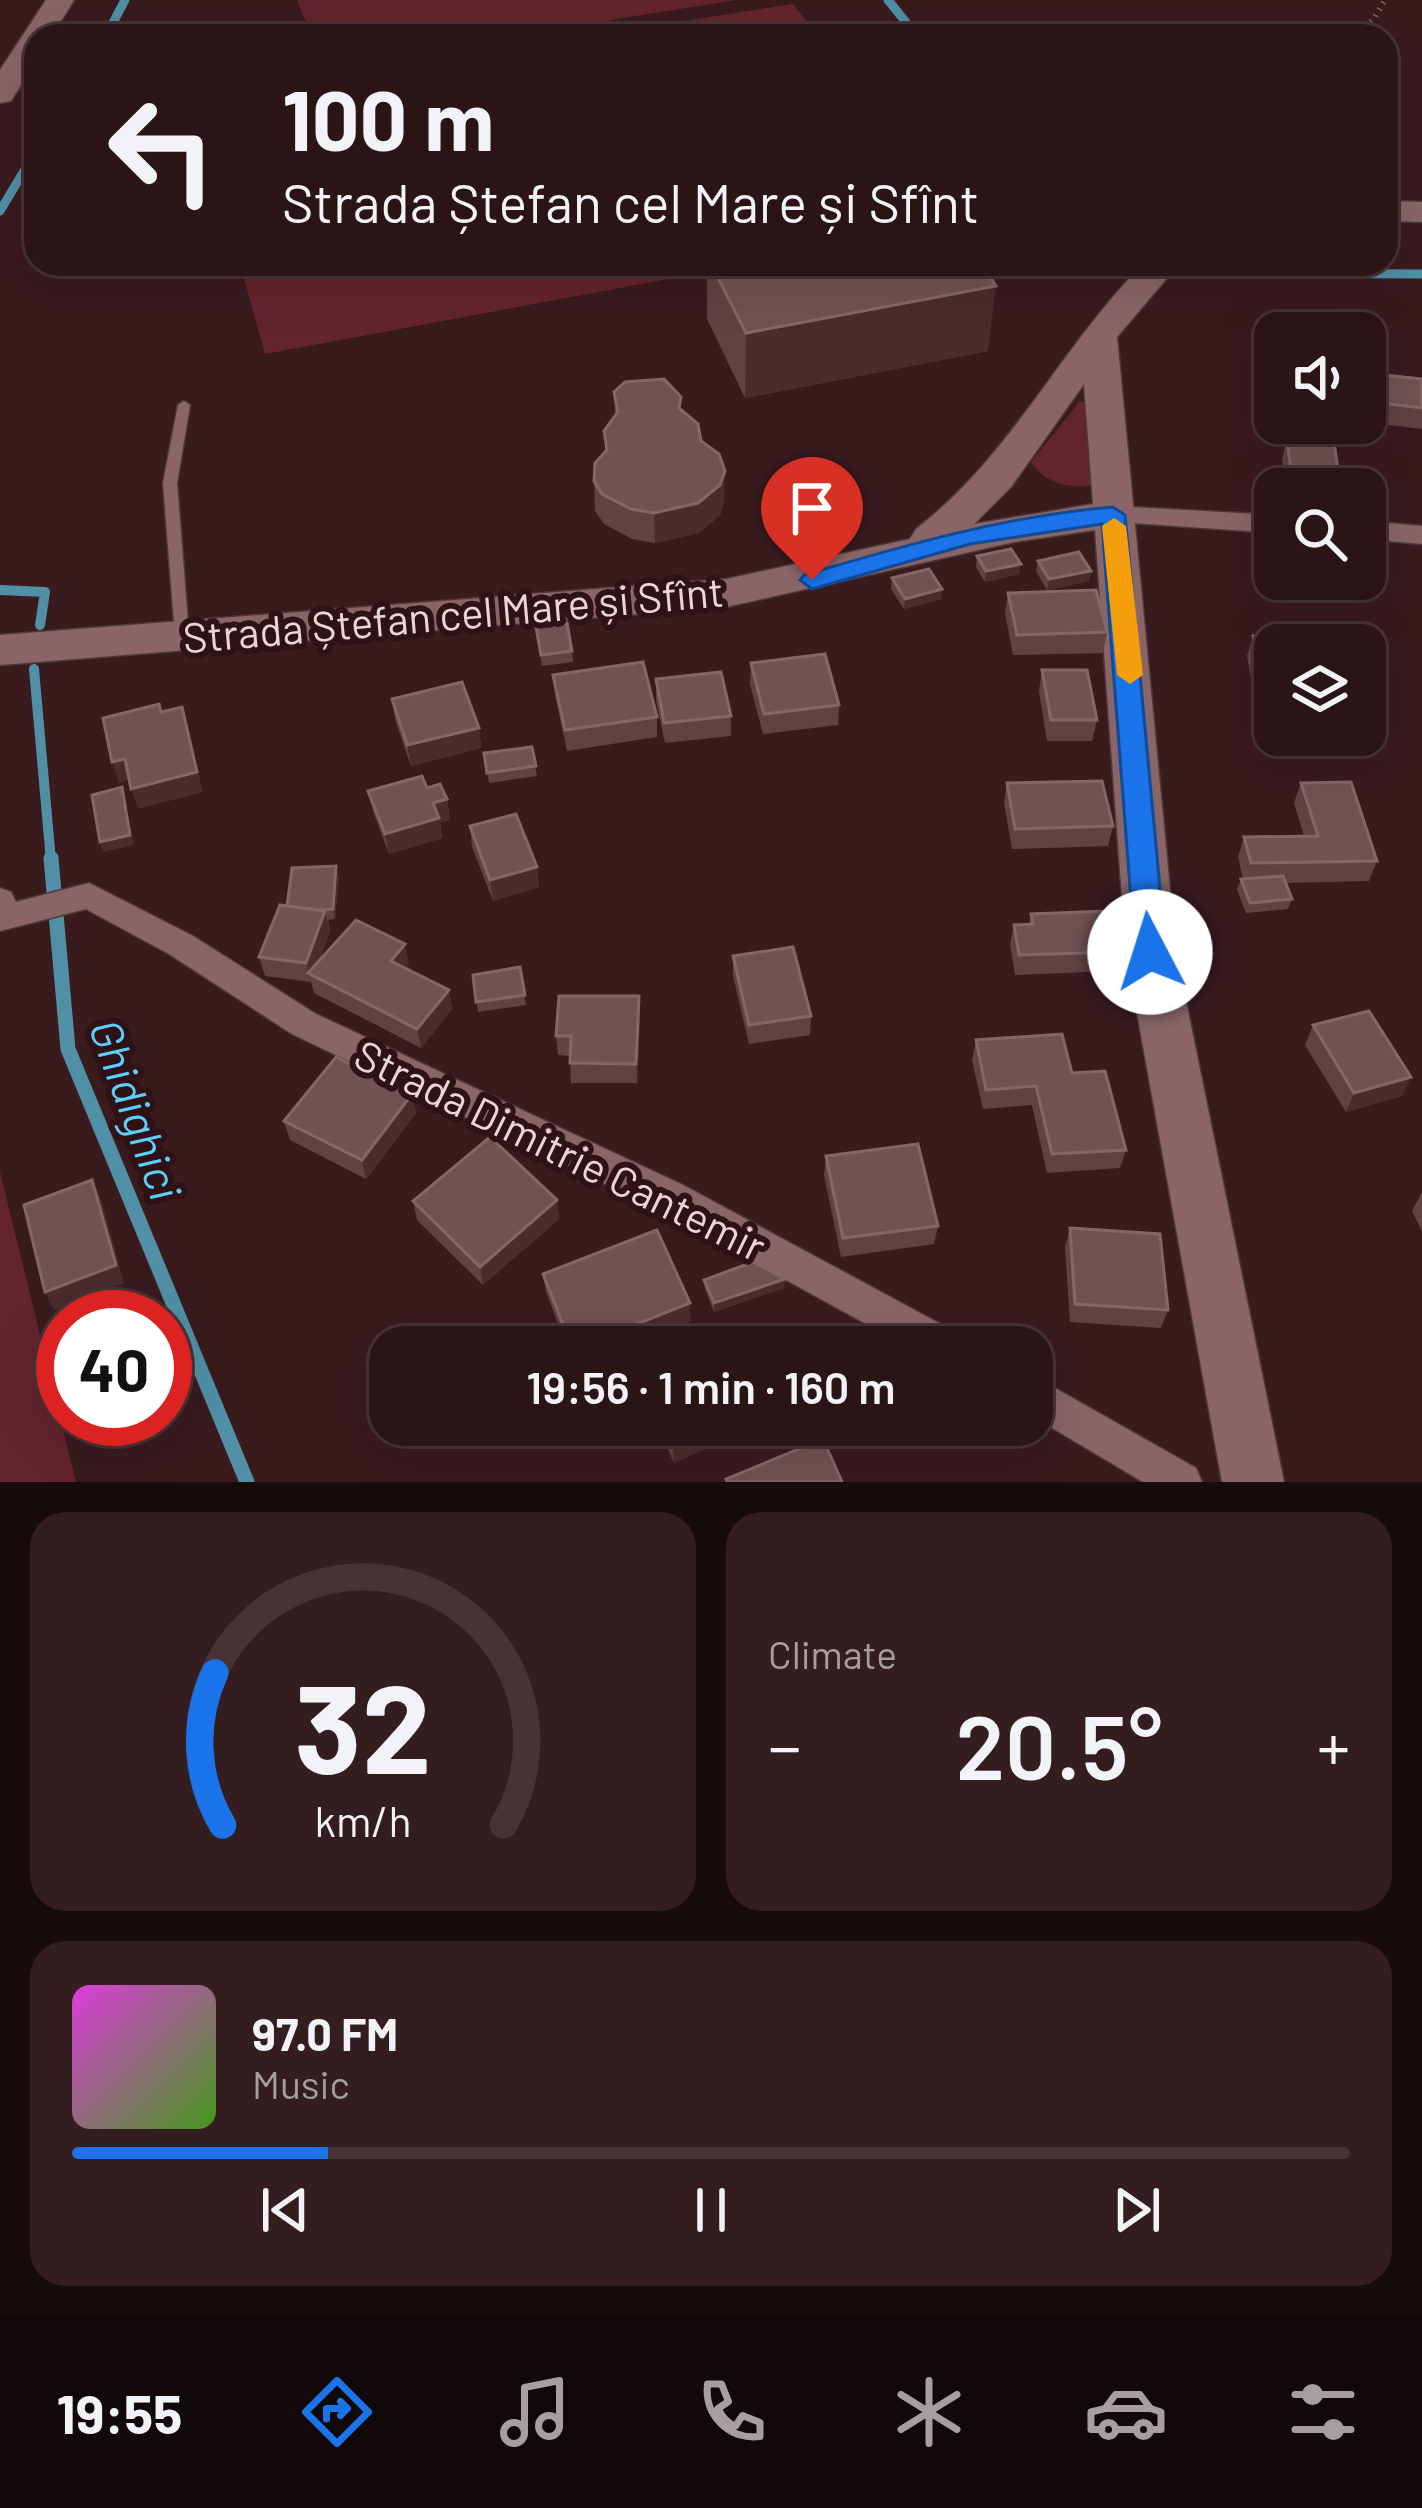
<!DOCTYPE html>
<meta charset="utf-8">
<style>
body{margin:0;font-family:Barlow,sans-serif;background:#331d1f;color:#f1f3f6;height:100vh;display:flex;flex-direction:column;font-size:45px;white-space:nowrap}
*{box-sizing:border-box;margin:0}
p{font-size:39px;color:#a69ea1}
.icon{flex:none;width:66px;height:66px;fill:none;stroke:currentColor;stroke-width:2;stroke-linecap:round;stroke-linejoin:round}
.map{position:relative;height:1482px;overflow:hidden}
.details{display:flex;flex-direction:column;gap:30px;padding:30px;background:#180b0c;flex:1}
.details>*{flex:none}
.banner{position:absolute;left:24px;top:24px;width:1374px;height:252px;border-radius:36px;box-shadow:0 12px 48px #0002,0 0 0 3px #473335;background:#2b1416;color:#f1f3f6;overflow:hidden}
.buttons{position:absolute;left:1254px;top:312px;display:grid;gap:24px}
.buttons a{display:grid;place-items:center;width:132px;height:132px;border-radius:24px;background:#2b1416;box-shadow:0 12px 48px #0002,0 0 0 3px #473335;font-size:60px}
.speed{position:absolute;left:36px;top:1290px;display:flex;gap:24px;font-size:60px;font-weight:700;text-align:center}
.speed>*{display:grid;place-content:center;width:156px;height:156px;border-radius:50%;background:#2b1416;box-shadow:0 12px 48px #0002,0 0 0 3px #473335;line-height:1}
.speed .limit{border:18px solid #d22;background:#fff;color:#111}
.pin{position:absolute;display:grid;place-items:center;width:102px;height:102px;color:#fff;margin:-123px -51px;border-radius:50% 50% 50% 0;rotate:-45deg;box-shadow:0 0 12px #0007}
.pin .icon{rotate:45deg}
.me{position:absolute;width:132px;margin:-66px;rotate:355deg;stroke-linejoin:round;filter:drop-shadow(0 0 9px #0008)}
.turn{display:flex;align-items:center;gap:42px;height:252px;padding:0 60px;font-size:54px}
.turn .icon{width:156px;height:156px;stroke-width:2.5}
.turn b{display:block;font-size:84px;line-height:102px}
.big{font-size:90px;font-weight:600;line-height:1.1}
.details .widget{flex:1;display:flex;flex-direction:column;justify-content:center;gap:18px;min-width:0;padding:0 42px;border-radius:36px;background:#331d1f}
.details .dial{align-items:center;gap:0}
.dial svg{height:312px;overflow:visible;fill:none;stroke:#473335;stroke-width:7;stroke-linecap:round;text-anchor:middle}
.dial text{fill:#f1f3f6;stroke:none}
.song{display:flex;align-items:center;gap:36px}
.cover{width:144px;height:144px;border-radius:18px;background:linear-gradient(135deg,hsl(300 70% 55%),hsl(100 70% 35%))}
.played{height:12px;border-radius:6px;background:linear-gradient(90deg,#1a73e8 20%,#473335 20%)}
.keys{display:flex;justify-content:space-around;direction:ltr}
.heat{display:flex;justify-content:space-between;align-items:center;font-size:66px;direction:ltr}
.details .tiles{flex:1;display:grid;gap:30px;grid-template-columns:1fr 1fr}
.widget:last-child{grid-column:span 2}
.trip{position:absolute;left:369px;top:1326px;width:684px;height:120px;border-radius:36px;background:#2b1416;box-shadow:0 12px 48px #0002,0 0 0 3px #473335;font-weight:600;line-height:120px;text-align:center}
.dock{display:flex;height:192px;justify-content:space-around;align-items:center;background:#110809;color:#a69ea1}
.dock .icon{width:84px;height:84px}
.dock .on{color:#1a73e8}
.dock b{font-size:54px;color:#f1f3f6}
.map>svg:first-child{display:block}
.green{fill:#64242d}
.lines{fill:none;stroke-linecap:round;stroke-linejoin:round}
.stream-far2{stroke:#508fa6;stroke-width:9}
.stream-far1{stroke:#508fa6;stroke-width:10}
.stream{stroke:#508fa6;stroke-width:15}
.lane-casing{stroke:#503739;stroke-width:3}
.street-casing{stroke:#503739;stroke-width:3}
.secondary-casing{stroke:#503739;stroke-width:3}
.path{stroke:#806567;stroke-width:6;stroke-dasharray:1.5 6;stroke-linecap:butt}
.lane{fill:#896567;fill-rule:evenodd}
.street{fill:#896567;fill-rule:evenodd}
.secondary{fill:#896567;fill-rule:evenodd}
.wall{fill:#614244}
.shaded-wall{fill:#4b2c2e}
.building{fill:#705254;stroke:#836768;stroke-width:3}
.route{fill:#1a73e8;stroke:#114b97;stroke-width:3}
.slow{fill:#f59e0b}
.labels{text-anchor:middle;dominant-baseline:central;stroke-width:12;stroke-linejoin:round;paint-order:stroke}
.street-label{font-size:42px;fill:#ebd6d6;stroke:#2f1215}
.water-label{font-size:45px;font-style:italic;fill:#5dcefa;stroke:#2f1215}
</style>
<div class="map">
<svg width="1422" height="1482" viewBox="0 0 1422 1482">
<rect width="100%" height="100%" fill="#391b1e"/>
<g class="green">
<polygon points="297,0 736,0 511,36 312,36"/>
<polygon points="793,4 818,36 588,36"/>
<polygon points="240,264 749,264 265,354"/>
<path d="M1080,401L1087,403L1096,484C1073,491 1044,483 1031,462Z"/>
<polygon points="0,1172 76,1482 0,1482"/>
</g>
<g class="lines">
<g class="stream-far2">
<polyline points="888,0 917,36"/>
<polyline points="106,36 125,0"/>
<polyline points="0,211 36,151"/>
<polyline points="1154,264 1187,273 1422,274"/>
</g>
<g class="stream-far1">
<polyline points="0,590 45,592 40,625"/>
<polyline points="34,669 51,861"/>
</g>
<polyline class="stream" points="51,858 68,1049 247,1482"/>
<defs>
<polygon id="lane" points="184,401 190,405 177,483 189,635 182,640 175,635 163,483 178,405"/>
<g id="street">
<polygon points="1113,506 1275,515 1275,533 1104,521 1100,515"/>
<polygon points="1365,521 1422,526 1422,544 1365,539"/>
<polygon points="89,883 193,936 316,1014 683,1185 959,1334 964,1347 908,1347 657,1209 292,1034 169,954 86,909 0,931 0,888 11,892 16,902"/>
<polygon points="1032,1375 1196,1468 1202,1482 1143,1482 1032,1416"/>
</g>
<g id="secondary">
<polygon points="46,0 74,0 52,36 36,36 36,61 11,101 0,103 0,70"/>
<polygon points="1386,201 1422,202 1422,222 1386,221"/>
<path d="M1143,264H1179L1117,337L1176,952L1284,1482H1222L1126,952L1095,530L1014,542L726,607L0,665V635L726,579L910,539L916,529C1011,456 1060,348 1143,264ZM1084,384L1093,504L974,524L1011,487Z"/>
</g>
</defs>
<use href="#lane" class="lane-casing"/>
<use href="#street" class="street-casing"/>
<use href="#secondary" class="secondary-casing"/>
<polyline class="path" points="1353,36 1373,20 1385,0"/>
<use href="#lane" class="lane"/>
<use href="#street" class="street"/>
<use href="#secondary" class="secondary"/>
</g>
<g class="wall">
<polygon points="707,264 982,264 988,351 745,398 707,319"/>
<polygon points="1261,339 1275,340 1275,407 1260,406 1256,359"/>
<polygon points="1365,373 1422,379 1422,429 1365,422"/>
<polygon points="614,392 681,410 701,441 724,501 720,515 699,533 655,543 632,539 604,524 595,511 594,481 605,452 604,431 615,416"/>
<polygon points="1287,439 1341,489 1285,489 1282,459"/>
<polygon points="977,556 1019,574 985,582 976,567"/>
<polygon points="1038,561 1091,571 1089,581 1047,590 1036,571"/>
<polygon points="892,578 941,599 904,609 891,589"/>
<polygon points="1320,579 1365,579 1371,580 1364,601 1323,597"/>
<polygon points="1008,593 1107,632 1103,653 1013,655 1005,613"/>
<polygon points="1253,636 1275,645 1275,701 1255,700 1247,656"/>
<polygon points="537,637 572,651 573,662 542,666"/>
<polygon points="751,663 839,705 838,725 763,734 750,684"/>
<polygon points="1042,670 1097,720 1092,741 1047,741 1039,691"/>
<polygon points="553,675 657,717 657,737 567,751 555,695"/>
<polygon points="656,679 731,716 731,736 665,743 656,700"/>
<polygon points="392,699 479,728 481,748 411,766 395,719"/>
<polygon points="532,747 537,776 489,783 484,753"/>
<polygon points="1007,783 1113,826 1108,846 1012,849 1004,803"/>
<polygon points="1301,783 1377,861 1369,881 1285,883 1292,899 1288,909 1246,913 1237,889 1241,879 1243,879 1238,857 1244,837 1304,836 1294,803"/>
<polygon points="427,788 447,799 450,820 440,822 442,838 389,854 373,811 368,791"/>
<polygon points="470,826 537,867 539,887 493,901 472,847"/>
<polygon points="339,876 335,919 328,920 330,931 319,962 409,964 405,968 449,990 452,1009 421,1048 314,993 311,982 265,976 259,957 287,906"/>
<polygon points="1031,914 1116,952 1111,971 1015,975 1010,944 1014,925 1029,924"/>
<polygon points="733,956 811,1016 810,1035 749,1044 733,976"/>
<polygon points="520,967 526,1005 478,1012 473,975"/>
<polygon points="640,1016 637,1083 571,1083 570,1056 558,1055 556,1036"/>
<polygon points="1313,1025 1402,1096 1346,1112 1305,1045"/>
<polygon points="976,1040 1072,1073 1126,1150 1120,1168 1047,1173 1032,1105 983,1109 972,1060"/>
<polygon points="412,1094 416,1113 366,1179 290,1140 284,1121"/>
<polygon points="826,1156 938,1226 934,1244 841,1257 824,1175"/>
<polygon points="1422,1192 1422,1231 1412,1211"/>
<polygon points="557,1200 559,1219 483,1285 417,1220 413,1201"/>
<polygon points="1070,1228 1168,1310 1161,1328 1070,1322 1065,1247"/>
<polygon points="543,1274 691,1321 625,1347 567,1347 546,1292"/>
<polygon points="704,1280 784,1288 714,1312 705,1289"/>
<polygon points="641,1425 731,1425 731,1437 674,1463 664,1440 650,1447"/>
</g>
<g class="shaded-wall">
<polygon points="996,286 988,351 745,398 746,333"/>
<polygon points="725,471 724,501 720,515 699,533 655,543 654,513"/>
<polygon points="1021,564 1019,574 985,582 986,571"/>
<polygon points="1091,571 1089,581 1047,590 1049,579"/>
<polygon points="942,589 941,599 904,609 905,599"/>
<polygon points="182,707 203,792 138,809 131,789"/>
<polygon points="479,728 481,748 411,766 407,745"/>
<polygon points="125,759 131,780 119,783 112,762"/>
<polygon points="122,787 134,845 103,852 100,842"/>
<polygon points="447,799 450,820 440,822 442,838 389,854 385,834 433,803"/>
<polygon points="336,866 339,876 335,919 333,909"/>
<polygon points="537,867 539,887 493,901 490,880"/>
<polygon points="325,911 330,931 313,976 308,973 311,982 306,963"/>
<polygon points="405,944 409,964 395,981 391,961"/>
<polygon points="449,990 452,1009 421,1048 417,1029"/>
<polygon points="639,996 640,1016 637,1083 636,1064"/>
<polygon points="1411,1077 1402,1096 1346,1112 1354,1093"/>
<polygon points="412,1094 416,1113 366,1179 362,1160"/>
<polygon points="92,1180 101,1198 124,1283 54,1310 45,1292"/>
<polygon points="557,1200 559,1219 483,1285 480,1267"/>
<polygon points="785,1279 784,1288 714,1312 714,1303"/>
<polygon points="690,1303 691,1321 625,1347 579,1347"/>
<polygon points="660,1425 663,1425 664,1440 650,1447 650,1430"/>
<polygon points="722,1425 731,1425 731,1437 674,1463 673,1447"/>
</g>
<g class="building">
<polygon points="711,264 982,264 996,286 746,333"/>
<polygon points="1261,339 1275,340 1275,387 1265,386"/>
<polygon points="1365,373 1422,379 1422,408 1365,401"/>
<polygon points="664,379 681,397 679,408 698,424 701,441 719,454 725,471 720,485 698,503 654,513 631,509 602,494 594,481 595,463 607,450 604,431 618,412 614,392 625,382"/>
<polygon points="1287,439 1334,442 1341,489 1293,488"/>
<polygon points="1365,543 1371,580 1356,579 1365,579"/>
<polygon points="1011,549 1021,564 986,571 977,556"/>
<polygon points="1079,552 1091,571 1049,579 1038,561"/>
<polygon points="929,569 942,589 905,599 892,578"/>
<polygon points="1096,590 1107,632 1017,635 1008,593"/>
<polygon points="567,623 572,651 541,655 536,627"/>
<polygon points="1253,636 1318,638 1320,645 1275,645 1275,680 1261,680"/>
<polygon points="825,654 839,705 764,714 751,663"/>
<polygon points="643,662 657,717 565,730 553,675"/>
<polygon points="1042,670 1087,670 1097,720 1051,720"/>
<polygon points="721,672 731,716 664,723 656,679"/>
<polygon points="462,682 479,728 407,745 392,699"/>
<polygon points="159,704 161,712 182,707 197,772 131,789 125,759 112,762 103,718"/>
<polygon points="532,747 536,766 487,773 484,753"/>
<polygon points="422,776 427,788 440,784 447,799 433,803 439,818 385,834 368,791"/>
<polygon points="1102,781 1113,826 1015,829 1007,783"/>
<polygon points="1351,782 1377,861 1251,863 1244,837 1318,836 1301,783"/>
<polygon points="122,787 130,835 100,842 92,795"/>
<polygon points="516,814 537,867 490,880 470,826"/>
<polygon points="336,866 333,909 318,910 287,906 292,868"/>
<polygon points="1283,876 1292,899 1250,903 1241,879"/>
<polygon points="280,905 325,911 306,963 259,957"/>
<polygon points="1107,911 1116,952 1019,955 1014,925 1033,924 1031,914"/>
<polygon points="356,920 405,944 391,961 449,990 417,1029 308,973"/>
<polygon points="793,947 811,1016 749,1025 733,956"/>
<polygon points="520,967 525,995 476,1002 473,975"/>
<polygon points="559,996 639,996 636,1064 570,1063 571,1036 556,1036"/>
<polygon points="1369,1011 1411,1077 1354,1093 1313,1025"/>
<polygon points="1062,1034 1072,1073 1105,1071 1126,1150 1052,1154 1036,1086 986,1090 976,1040"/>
<polygon points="336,1057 412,1094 362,1160 284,1121"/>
<polygon points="490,1137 557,1200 480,1267 413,1201"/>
<polygon points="918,1144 938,1226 843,1238 826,1156"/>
<polygon points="92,1180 116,1265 45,1292 24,1205"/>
<polygon points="1070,1228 1160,1234 1168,1310 1075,1304"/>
<polygon points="657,1230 690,1303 579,1347 572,1347 543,1274"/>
<polygon points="753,1262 785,1279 714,1303 704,1280"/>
<polygon points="709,1333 716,1347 675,1347"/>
<polygon points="664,1425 722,1425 673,1447"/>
<polygon points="823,1439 842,1482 727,1482 726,1479"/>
</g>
<path class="route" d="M1113,507L1125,515L1166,952L1161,960H1140L1135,952L1102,524L970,544L812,589L800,580L804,575C906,545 1006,516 1113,507Z"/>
<polygon class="slow" points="1114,518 1126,526 1143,675 1130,684 1117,675 1102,526"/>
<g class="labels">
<g class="street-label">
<text transform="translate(453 613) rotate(-5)">Strada Ștefan cel Mare și Sfînt</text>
<text transform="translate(561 1149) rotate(26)">Strada Dimitrie Cantemir</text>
</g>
<g class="water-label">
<text transform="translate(137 1109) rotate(70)">Ghidighici</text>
</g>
</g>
</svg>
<div class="buttons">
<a><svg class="icon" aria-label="sound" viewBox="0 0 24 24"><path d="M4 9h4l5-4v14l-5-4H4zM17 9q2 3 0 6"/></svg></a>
<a><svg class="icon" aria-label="search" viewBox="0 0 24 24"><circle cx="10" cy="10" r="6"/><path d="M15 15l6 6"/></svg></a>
<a><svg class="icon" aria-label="layers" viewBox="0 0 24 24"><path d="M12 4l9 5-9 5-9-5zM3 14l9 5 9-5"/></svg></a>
</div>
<div class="speed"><div class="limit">40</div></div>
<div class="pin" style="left:812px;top:580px;background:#d93025"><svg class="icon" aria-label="arrive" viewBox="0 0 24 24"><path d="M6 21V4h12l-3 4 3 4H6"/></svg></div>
<svg class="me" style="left:1150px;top:952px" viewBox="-20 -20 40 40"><circle r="19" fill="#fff"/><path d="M0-13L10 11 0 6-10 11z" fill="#1a73e8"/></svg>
<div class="trip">19:56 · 1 min · 160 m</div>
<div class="banner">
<div class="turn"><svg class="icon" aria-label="left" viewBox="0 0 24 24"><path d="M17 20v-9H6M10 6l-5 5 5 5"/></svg><div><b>100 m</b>Strada Ștefan cel Mare și Sfînt</div></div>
</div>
</div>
<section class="details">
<div class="tiles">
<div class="widget dial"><svg viewBox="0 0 100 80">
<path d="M14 69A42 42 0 1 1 86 69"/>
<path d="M14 69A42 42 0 0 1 12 30" stroke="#1a73e8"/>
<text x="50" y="56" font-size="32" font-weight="700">32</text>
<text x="50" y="72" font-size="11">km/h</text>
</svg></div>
<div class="widget"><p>Climate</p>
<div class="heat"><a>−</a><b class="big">20.5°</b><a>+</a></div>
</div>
<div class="widget">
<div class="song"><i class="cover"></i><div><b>97.0 FM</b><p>Music</p></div></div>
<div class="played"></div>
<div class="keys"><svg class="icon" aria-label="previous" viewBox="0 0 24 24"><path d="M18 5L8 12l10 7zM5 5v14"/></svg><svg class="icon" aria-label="pause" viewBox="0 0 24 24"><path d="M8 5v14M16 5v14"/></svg><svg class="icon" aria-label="next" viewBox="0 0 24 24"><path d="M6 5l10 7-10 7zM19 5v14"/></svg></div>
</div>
</div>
</section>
<nav class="dock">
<b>19:55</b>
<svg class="icon on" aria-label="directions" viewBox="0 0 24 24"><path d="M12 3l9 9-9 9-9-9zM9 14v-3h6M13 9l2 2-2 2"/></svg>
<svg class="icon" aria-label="music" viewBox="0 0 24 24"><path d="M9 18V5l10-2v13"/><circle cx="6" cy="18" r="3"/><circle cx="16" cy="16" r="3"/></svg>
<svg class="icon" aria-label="phone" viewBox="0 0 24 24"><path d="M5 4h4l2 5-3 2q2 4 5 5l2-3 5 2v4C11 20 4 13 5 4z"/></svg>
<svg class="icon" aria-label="climate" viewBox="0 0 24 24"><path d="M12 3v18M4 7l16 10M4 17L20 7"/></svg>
<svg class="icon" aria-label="car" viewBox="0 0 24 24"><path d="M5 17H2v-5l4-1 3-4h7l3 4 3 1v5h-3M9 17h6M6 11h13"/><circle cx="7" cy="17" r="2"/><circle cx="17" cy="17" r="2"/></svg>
<svg class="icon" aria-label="filters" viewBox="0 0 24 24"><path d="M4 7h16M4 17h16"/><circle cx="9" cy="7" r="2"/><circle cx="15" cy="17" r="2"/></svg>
</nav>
